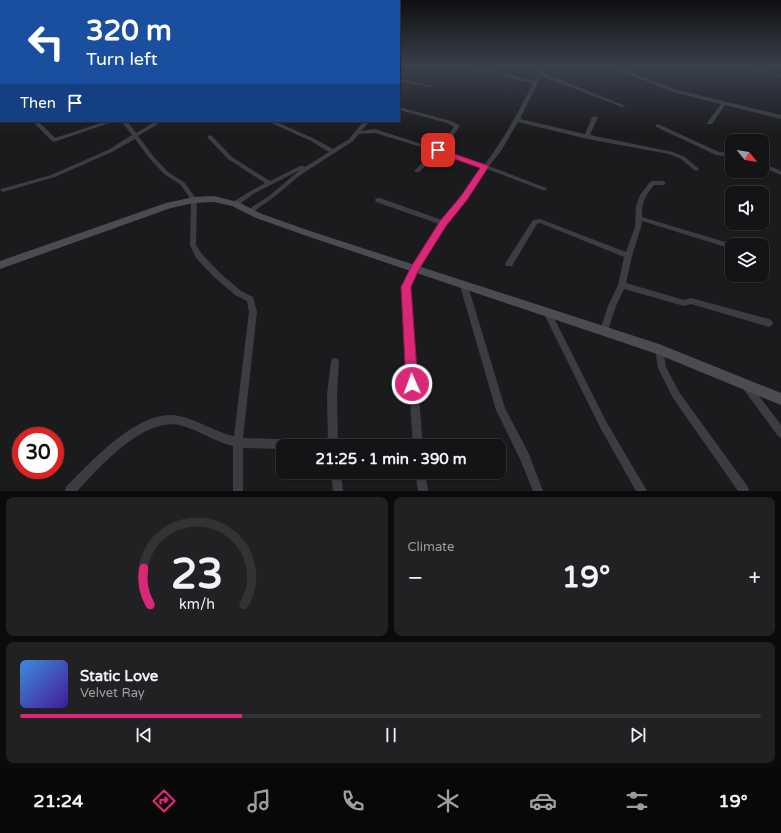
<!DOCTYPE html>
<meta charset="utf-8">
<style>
body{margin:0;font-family:"Varela Round",sans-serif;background:#212123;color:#f1f3f6;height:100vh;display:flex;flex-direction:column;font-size:15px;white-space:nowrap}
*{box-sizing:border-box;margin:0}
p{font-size:13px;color:#9d9ea1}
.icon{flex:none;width:22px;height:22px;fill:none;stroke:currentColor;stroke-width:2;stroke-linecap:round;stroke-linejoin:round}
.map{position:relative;height:491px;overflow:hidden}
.sheet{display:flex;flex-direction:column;gap:6px;padding:6px;background:#0b0b0c;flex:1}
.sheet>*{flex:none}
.banner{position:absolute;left:0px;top:0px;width:400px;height:122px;box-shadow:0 1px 3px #0004,0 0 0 1px #333335;background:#1a4fa0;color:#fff;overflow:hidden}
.needle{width:26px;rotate:120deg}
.fabs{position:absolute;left:725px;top:134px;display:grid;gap:8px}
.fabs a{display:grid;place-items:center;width:44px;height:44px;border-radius:8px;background:#141416;box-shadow:0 1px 3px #0004,0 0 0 1px #333335;font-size:20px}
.speed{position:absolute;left:12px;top:427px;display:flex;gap:8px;font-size:20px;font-weight:700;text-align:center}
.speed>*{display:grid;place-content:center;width:52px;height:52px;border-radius:50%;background:#141416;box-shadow:0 1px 3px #0004,0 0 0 1px #333335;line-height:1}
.speed .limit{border:6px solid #d22;background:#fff;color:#111}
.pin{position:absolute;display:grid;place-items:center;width:34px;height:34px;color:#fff;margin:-17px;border-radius:8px;box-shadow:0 2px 6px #0006}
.me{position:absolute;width:44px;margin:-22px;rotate:358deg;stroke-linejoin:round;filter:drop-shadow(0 0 3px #0008)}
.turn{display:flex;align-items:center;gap:14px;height:84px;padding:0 20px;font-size:18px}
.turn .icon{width:52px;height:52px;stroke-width:2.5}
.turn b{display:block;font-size:28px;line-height:34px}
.then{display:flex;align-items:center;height:38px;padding:0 20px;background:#0003;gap:8px;font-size:15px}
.big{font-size:30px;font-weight:800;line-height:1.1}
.sheet .widget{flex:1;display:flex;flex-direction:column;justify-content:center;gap:6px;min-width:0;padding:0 14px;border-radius:8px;background:#212123}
.sheet .dial{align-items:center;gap:0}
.dial svg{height:104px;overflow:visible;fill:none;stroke:#333335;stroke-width:7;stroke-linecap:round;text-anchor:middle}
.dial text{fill:#f1f3f6;stroke:none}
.song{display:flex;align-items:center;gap:12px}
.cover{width:48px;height:48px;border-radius:6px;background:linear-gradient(135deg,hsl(210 70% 55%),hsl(260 70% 35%))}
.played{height:4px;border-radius:2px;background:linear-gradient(90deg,#db2777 30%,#333335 30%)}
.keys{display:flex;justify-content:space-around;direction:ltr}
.heat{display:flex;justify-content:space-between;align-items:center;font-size:22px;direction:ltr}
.sheet .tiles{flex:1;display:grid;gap:6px;grid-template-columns:1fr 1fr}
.widget:last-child{grid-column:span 2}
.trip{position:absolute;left:276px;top:439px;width:230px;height:40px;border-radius:8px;background:#141416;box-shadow:0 1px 3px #0004,0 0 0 1px #333335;font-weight:800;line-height:40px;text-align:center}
.dock{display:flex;height:64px;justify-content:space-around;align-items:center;background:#080809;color:#9d9ea1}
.dock .icon{width:28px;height:28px}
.dock .on{color:#db2777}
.dock b{font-size:18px;color:#f1f3f6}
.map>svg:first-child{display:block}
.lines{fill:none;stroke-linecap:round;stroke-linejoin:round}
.street{fill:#3c3d42;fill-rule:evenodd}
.secondary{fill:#4b4c52;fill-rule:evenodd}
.route{fill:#db2777;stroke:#8e194d}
</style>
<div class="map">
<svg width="781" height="491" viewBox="0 0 781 491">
<rect width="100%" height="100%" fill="#1b1b1d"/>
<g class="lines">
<g class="street">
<path d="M435,65C470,65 501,73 534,81L538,74L544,65H549L543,73L626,106L622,107L541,76L520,119L585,134L592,117L597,116L598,117L590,135L673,152L685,157L699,169L696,171L694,170L681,159L669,154L587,139L518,122L501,151L489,166L546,188L547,189L546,190H542L487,169C459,207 429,244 410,287L423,446H413L402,287L411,267L439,224L376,202L375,200L376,198H380L442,220L482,168L439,153L419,172H415V170L434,151L375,133L359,134L353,141L299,176L273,198L251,213H249L248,211L249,209L269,196L300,170L253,194L237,206H233L232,204L233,202L249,192L265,183L228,159L207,137L210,135L212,136L232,157L270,181L300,166H304L305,167L329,152L311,141L267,121H274L315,139L333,149L349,139L364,121H370L361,131L375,129L437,149H439V147L454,127L447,123L399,110V107L451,121L459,125L460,126L445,147V151L485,164C504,139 518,112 533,84L487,72Z"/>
<polygon points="604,65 611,65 677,90 781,115 781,119 725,105 712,124 708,124 707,123 721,104 673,92"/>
<polygon points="727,65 737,65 781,75 781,77"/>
<polygon points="399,79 430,85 432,86 430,87 399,81"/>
<rect x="0" y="92" width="1" height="2"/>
<polygon points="32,121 38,121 55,138 107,121 115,121 54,142 52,141"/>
<path d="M121,121H127L136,133L156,121H163L138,136L154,157L168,172L185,183L197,200L196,245L202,254L220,273L241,291L253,297L257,312L243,438L302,440L315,442L316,446H283V449L243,448V491H233V446C214,442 198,429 179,425C142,418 100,467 77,491H65L66,487C91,462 140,407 179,416C198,420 215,432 234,436L249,312L247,301L235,295L214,277L196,258L190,245L191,200L181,185L164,174L150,159L135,139L112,152L55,177L3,192L0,190L1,189L51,175L108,150L132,135Z"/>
<polygon points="658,124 719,152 732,153 732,157 716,155 656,127 656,125"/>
<polygon points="762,163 781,171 781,175 762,167"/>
<path d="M652,181H663L666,183L663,185H654C645,196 642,202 642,217L735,245H732V249L642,221L641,227L632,256L626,283L684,300L691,298L769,319L772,321L773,323L772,325L769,327L691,304L684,306L624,289L616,306L607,333L604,334L601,333L600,330L608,306L618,285L624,257L540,223L537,224L512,266H506L505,264L506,262L533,220L540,219L626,252L635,227L636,206L640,195L650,182Z"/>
<polygon points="464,283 467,284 468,286 505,408 528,452 543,491 533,491 520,459 496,410 460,286 461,284"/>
<polygon points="547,309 550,310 607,423 647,491 636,491 601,429 543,312 544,310"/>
<polygon points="659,345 662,346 663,349 666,367 679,392 748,487 749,491 738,491 673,398 658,368 655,349 656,346"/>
<polygon points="335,358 338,359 339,362 337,394 338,446 328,446 327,394 331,362 332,359"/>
<polygon points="747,383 750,384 781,425 781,438 778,436 744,390 742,387 744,384"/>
<polygon points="331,472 341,472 343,491 333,491"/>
<polygon points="415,472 425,472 428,491 418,491"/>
</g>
<polygon class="secondary" points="214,196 238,202 262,214 310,231 659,344 781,393 781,405 657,354 304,235 256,218 232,206 214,202 194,203 171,208 0,269 0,261 166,203 194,197"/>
</g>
<linearGradient id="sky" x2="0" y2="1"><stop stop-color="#0f0f10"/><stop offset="0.49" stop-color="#393f4c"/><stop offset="1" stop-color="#393f4c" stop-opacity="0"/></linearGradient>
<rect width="781" height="134" fill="url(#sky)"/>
<polygon class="route" points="435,149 440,149 489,166 467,200 446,226 418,271 411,287 418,384 416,387 412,389 408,387 406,384 401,287 411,267 440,221 461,196 480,168 435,152"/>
</svg>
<div class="fabs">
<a><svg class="needle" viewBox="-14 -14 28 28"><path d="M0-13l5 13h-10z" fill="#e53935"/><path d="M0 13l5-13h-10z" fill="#9d9ea1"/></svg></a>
<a><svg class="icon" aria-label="sound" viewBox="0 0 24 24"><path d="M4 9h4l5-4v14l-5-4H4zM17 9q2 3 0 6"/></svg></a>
<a><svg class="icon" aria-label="layers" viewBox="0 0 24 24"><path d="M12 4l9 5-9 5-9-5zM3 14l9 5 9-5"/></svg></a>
</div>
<div class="speed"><div class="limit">30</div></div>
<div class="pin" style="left:438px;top:150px;background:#d93025"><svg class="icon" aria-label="arrive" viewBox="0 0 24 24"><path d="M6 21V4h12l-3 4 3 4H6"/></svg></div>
<svg class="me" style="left:412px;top:384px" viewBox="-20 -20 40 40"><circle r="17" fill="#db2777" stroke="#fff" stroke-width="3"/><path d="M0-11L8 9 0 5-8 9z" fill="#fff"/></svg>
<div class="trip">21:25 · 1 min · 390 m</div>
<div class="banner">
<div class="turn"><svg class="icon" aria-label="left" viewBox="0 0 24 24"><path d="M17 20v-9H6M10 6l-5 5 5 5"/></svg><div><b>320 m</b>Turn left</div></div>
<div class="then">Then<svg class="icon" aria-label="arrive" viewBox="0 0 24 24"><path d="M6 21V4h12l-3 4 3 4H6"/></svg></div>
</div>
</div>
<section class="sheet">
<div class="tiles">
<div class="widget dial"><svg viewBox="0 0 100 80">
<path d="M14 69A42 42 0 1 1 86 69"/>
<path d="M14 69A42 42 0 0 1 9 41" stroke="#db2777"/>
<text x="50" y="56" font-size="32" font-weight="700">23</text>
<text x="50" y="72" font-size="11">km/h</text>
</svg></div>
<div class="widget"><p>Climate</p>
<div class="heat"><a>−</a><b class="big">19°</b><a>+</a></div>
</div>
<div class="widget">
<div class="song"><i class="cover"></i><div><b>Static Love</b><p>Velvet Ray</p></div></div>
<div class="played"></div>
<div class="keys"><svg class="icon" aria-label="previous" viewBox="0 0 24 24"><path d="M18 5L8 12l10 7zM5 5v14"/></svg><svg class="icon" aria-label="pause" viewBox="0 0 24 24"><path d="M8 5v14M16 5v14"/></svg><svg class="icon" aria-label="next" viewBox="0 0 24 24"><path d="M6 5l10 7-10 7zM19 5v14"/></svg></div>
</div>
</div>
</section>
<nav class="dock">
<b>21:24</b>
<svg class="icon on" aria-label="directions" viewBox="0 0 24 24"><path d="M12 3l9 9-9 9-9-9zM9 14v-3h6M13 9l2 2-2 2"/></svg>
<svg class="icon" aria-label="music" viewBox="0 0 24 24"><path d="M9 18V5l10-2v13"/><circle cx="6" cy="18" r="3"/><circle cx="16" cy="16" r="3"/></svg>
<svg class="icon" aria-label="phone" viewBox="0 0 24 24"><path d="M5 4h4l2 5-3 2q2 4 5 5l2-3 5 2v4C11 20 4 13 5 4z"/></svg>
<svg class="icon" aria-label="climate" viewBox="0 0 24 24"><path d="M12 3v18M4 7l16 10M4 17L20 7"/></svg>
<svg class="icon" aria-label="car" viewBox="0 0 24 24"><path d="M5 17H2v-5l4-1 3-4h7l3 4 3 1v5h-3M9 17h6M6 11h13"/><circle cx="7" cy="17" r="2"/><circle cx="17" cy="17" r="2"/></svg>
<svg class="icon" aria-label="filters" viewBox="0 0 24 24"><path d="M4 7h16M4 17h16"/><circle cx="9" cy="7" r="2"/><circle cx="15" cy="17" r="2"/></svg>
<b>19°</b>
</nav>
